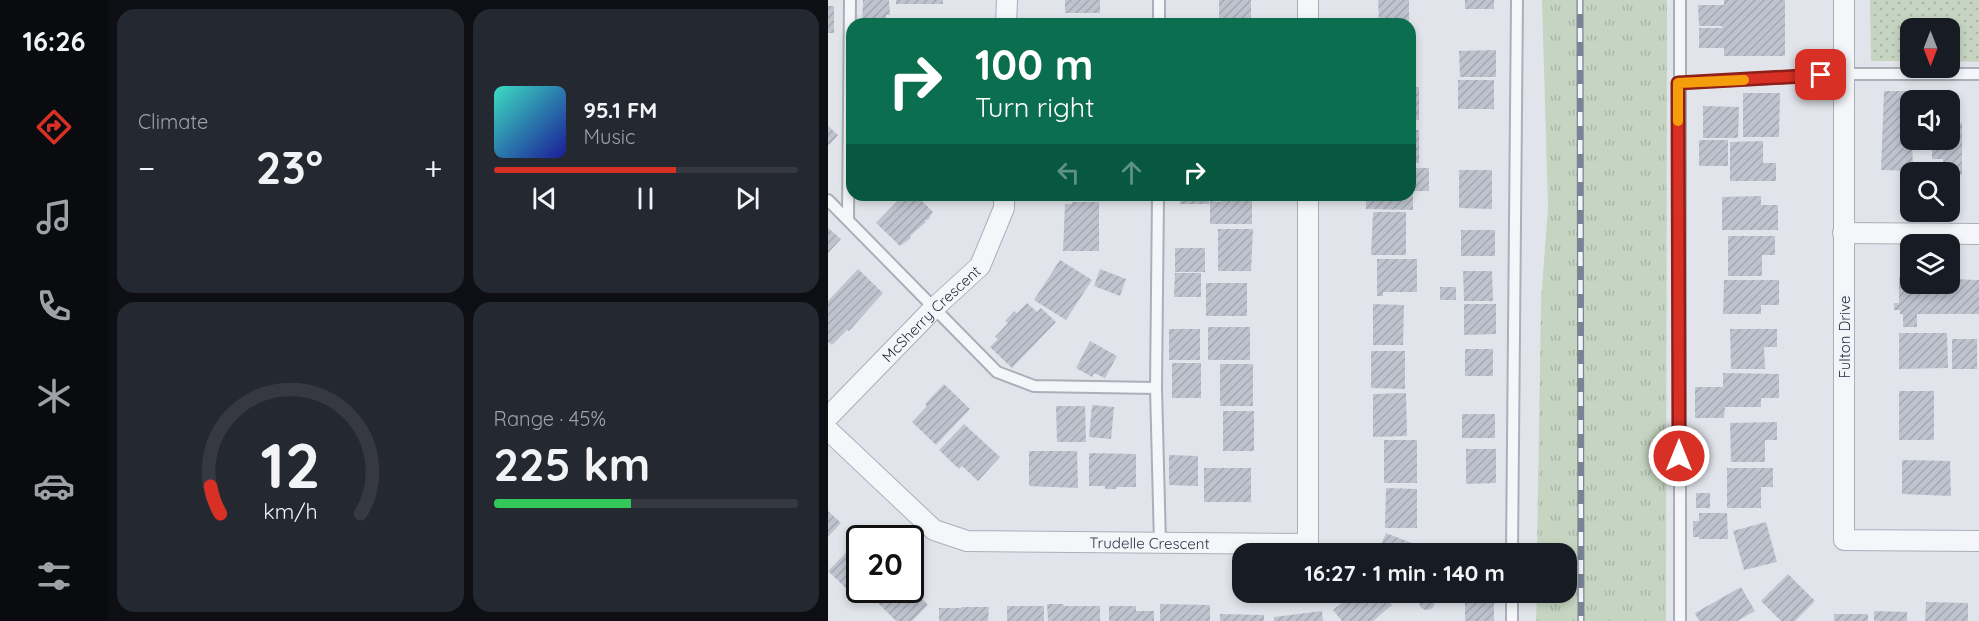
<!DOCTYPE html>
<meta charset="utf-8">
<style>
body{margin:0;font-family:Quicksand,sans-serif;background:#242831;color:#f1f3f6;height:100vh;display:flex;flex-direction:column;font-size:22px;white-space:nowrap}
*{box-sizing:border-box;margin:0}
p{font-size:20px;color:#9ea1a6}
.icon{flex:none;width:33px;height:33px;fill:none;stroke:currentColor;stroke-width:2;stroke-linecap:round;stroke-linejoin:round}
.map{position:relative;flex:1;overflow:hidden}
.sheet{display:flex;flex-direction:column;gap:9px;padding:9px;background:#0d0f14;width:720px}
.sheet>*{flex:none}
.hud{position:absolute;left:18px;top:18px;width:570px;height:183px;border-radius:18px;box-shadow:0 3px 9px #0003;background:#0b6e4f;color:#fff;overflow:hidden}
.needle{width:39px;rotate:180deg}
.fabs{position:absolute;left:1072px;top:18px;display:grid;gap:12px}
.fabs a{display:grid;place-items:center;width:60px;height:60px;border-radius:12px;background:#171b24;box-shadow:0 3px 9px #0003;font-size:30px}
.speed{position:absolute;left:18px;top:525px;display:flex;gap:12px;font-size:30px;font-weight:700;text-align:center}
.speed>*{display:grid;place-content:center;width:78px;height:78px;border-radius:50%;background:#171b24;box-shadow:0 3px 9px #0003;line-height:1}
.speed .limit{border:3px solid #111;border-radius:9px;background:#fff;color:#111}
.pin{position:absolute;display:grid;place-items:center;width:51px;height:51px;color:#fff;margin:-26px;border-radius:12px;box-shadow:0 3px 9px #0006}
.me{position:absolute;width:66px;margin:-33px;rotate:0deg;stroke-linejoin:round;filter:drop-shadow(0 0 4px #0008)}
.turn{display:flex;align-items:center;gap:21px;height:126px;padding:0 30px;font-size:27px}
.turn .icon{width:78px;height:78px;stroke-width:2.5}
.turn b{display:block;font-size:42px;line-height:51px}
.lanes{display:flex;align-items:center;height:57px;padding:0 30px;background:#0003;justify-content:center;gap:30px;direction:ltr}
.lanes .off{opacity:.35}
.big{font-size:45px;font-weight:700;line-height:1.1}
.sheet .widget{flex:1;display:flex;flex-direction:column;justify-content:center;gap:9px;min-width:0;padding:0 21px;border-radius:18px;background:#242831}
.sheet .dial{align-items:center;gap:0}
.dial svg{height:156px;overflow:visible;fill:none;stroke:#363941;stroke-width:7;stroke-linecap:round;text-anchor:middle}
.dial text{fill:#f1f3f6;stroke:none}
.song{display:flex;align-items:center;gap:18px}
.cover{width:72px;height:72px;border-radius:9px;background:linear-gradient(135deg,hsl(170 70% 55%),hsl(240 70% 35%))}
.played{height:6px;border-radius:3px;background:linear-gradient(90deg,#d93025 60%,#363941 60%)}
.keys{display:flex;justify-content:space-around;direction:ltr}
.heat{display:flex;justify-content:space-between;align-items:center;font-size:33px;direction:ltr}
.charge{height:9px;border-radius:4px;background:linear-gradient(90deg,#34c759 45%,#363941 0)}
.sheet .tiles{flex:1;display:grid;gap:9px;grid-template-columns:repeat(2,1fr)}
.trip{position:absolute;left:404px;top:543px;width:345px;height:60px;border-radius:18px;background:#171b24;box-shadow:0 3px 9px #0003;font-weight:700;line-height:60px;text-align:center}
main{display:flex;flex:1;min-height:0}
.menu{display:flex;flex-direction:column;width:108px;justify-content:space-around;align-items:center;background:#090b0e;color:#9ea1a6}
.menu .icon{width:42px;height:42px}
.menu .selected{color:#d93025}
.menu b{font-size:27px;color:#f1f3f6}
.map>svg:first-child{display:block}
.grass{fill:url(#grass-tufts)}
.park{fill:url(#park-dots)}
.building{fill:url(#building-hatch)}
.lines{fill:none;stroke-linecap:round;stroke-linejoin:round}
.lane-casing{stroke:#aaafb9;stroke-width:14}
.street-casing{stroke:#aaafb9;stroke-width:22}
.lane{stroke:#f4f6f9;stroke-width:10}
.street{stroke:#f4f6f9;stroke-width:20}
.rail-casing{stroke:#798396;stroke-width:7}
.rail{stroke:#f1f4f8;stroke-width:4.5;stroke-dasharray:14;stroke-linecap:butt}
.route-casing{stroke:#8d1f18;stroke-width:15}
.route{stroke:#d93025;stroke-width:10}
.slow{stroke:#f59e0b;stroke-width:10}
.labels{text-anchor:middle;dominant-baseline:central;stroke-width:5;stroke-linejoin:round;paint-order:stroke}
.street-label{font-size:15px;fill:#283144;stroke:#f1f4f8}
</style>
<main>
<nav class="menu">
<b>16:26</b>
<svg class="icon selected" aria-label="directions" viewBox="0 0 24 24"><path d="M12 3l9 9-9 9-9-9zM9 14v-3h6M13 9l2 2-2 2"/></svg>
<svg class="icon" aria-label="music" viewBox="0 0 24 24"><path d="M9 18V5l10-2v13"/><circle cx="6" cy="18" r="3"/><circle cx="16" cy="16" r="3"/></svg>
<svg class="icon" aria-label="phone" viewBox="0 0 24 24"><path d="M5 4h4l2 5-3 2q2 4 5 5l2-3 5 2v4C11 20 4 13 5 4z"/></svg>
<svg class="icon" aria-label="climate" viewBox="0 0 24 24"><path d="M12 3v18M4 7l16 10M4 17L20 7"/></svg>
<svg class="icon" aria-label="car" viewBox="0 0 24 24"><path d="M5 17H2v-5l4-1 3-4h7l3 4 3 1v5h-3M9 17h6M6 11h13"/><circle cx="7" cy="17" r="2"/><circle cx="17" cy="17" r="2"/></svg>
<svg class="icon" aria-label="filters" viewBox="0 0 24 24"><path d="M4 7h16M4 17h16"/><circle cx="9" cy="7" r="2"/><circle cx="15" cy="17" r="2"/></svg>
</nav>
<section class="sheet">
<div class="tiles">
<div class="widget"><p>Climate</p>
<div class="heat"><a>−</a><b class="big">23°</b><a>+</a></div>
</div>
<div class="widget">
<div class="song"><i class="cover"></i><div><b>95.1 FM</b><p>Music</p></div></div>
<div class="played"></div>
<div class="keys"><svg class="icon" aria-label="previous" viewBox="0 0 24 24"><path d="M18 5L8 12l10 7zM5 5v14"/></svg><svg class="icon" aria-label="pause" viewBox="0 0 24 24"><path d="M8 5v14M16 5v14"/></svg><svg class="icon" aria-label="next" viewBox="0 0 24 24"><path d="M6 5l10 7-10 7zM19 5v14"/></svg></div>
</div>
<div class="widget dial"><svg viewBox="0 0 100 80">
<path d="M14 69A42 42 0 1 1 86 69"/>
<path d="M14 69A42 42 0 0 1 9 55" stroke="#d93025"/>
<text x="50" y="56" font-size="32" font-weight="700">12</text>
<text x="50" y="72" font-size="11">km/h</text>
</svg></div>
<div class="widget"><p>Range · 45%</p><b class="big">225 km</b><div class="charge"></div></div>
</div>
</section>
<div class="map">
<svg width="1151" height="621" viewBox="0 0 1151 621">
<defs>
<pattern id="grass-tufts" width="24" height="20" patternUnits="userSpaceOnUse" patternTransform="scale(1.5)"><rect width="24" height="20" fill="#c6d5c1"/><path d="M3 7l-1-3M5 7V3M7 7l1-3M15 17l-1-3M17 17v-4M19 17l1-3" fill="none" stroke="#aab7a7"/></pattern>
<pattern id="park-dots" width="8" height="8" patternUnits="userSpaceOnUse" patternTransform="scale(1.5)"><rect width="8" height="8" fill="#c6d5c1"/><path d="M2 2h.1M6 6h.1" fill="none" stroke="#aab7a7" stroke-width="1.8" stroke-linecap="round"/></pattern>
<pattern id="building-hatch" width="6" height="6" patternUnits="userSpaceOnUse" patternTransform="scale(1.5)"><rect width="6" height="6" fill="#bec3ce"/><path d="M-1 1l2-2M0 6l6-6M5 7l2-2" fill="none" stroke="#a3a8b2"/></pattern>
</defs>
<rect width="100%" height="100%" fill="#e1e5eb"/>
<polygon class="grass" points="714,0 839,0 838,621 708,621 709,593 738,592 738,554 709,553 713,302 720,207"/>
<polygon class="park" points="1042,0 1151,0 1151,62 1122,61 1122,28 1083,28 1083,61 1043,61"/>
<g class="building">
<polygon points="35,0 61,0 62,15 58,15 58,24 34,24"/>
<rect x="68" y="0" width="47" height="4"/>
<rect x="237" y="0" width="35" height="13"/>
<rect x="391" y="0" width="32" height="24"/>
<polygon points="550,0 581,0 581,24 551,24"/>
<rect x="637" y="0" width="29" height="9"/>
<polygon points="896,0 957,0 957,56 896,56 896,48 871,48 871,28 894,28 894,26 871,26 870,5 896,5"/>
<rect x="0" y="6" width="6" height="27"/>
<polygon points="244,18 287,19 287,24 234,24 234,19"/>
<polygon points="668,50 668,77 632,77 631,51"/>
<rect x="630" y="80" width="36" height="29"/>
<rect x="582" y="87" width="9" height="33"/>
<polygon points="1056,91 1092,91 1092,100 1083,100 1085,171 1053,170"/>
<polygon points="915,93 952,93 951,137 915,137"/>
<polygon points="875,106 911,107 910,138 875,138"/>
<polygon points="1122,123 1134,123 1134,175 1122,175 1122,172 1115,172 1115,159 1104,159 1104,140 1122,140"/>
<polygon points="0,126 10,135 1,145 0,144"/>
<rect x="582" y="130" width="9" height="33"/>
<rect x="871" y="140" width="29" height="26"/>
<polygon points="935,141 935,163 948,163 948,181 902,181 902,142"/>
<polygon points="584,168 601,168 601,191 585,191 585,210 538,209 538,195 582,195 582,169"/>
<polygon points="631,170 664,170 664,209 631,208"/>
<polygon points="75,195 88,195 105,212 100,220 97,220 98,222 82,236 83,238 72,246 48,223"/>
<rect x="352" y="195" width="29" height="9"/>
<polygon points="393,195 424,195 424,224 382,224 382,201 393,202"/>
<polygon points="933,196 933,205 950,205 950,230 894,230 894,197"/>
<polygon points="244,202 271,202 271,251 235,251 237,204 244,204"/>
<polygon points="545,212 578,212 578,255 543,255"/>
<polygon points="0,228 13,239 0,253"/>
<polygon points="390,229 425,229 423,271 390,271"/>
<rect x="633" y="230" width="34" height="26"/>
<polygon points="900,236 947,236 947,255 934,255 934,276 900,276"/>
<rect x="347" y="248" width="30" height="24"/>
<polygon points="549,259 589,259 589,292 555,292 555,296 549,296"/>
<polygon points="232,260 264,280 238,320 206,300"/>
<polygon points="30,269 55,293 21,331 19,330 4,345 0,342 0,301"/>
<polygon points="272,269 298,279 292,296 266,286"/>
<polygon points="635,271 664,271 665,301 636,301"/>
<polygon points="347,273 373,273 373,297 346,297"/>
<polygon points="1071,278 1083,278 1083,284 1122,284 1122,279 1151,280 1151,314 1089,314 1089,327 1075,327 1075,314 1072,314 1072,310 1066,310 1066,303 1071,303"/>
<polygon points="896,280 951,280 951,305 933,305 933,314 895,314"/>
<rect x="378" y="283" width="41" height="33"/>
<rect x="612" y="287" width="16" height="13"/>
<polygon points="199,303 209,312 213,308 228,322 184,368 162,347 170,339 167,337 180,323 177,321 186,311 189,313"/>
<polygon points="545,304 576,305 575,345 545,345"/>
<polygon points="636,304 668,304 668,334 636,335"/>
<rect x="380" y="327" width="42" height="33"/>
<rect x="341" y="329" width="31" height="31"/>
<polygon points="902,329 949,329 949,347 936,347 937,369 903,369"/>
<polygon points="1071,333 1119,333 1120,368 1071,369"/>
<rect x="1124" y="339" width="25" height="30"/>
<polygon points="262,341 289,356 277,378 266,373 264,377 248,368"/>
<rect x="637" y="349" width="28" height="27"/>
<polygon points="543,351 577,351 577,389 543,388"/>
<rect x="344" y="363" width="29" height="35"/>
<rect x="392" y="364" width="33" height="42"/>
<polygon points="895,373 951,374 951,398 933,398 933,407 897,407 896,418 867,418 867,387 895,387"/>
<polygon points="116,384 142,409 108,445 84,422 99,406 97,404"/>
<rect x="1071" y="391" width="35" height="49"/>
<polygon points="578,393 579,436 545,437 545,394"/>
<polygon points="264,405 286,407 283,439 261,437"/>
<polygon points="228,406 257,406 258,442 229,442"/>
<rect x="395" y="411" width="31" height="40"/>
<rect x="634" y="414" width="33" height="24"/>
<polygon points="949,422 949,440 937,440 937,462 903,462 902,423"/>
<polygon points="136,424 172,457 150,481 134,466 131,469 111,450"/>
<rect x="556" y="440" width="33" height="43"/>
<polygon points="638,449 668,449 668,483 638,484"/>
<polygon points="201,451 249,451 250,488 201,486"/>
<polygon points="261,453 308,454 308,487 288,487 288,489 277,489 277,486 261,486"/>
<polygon points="341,455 370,456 370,486 341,485"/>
<polygon points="1074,460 1122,461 1123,496 1074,494"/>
<rect x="376" y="468" width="47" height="34"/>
<polygon points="899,468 945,468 945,487 933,487 933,508 899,508"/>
<polygon points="558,488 589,489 589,528 557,528"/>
<rect x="868" y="493" width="14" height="15"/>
<polygon points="0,511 13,523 0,537"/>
<polygon points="871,513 899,513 900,539 871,539 871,537 865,537 865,521 871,521"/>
<polygon points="938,522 949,562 916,570 905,531"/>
<polygon points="558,533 589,545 585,554 544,554 547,547 551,549"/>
<polygon points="32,538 32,591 26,596 0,571"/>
<polygon points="960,574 987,601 967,621 953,621 933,601"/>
<polygon points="82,584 86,588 85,589 100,605 84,621 68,621 42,595 47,590 82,590"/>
<polygon points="913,587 927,611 909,621 871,621 867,613"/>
<polygon points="523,592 554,592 564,605 545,621 514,621 505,610 522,597 520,595"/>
<circle cx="599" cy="602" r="8"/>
<rect x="637" y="599" width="29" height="22"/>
<polygon points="1098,602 1140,603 1140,621 1097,621"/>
<polygon points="219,604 236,604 235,606 272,606 272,621 220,621"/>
<polygon points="332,604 382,605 382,621 332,621"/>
<rect x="179" y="606" width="37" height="15"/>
<polygon points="281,606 308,606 308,611 326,611 326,621 281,621"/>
<polygon points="133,607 161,607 160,621 111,621 111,608 133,608"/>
<polygon points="494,611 495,621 446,621 446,617"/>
<polygon points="1046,611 1079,612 1079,621 1046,621"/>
<polygon points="392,614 436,615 436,621 392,621"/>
<rect x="1006" y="614" width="34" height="7"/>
</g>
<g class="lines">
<defs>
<g id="lane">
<polyline points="852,0 852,621"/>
<polyline points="331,24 331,0"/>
<polyline points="850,83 1017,74 1151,74"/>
<polyline points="330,195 328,388 332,544"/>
<polyline points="0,200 169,372 206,386 328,388"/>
<polyline points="20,218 22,0"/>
<polyline points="684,554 689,0"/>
<polyline points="684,621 684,592"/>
</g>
<g id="street">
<polyline points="480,0 480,24"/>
<polyline points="1016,0 1016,540 1151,541"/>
<polyline points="178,24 179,0"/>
<polyline points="1015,233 1151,234"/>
<path id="s1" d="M0,417L105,309L152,266L176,208V195"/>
<path id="s2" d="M0,430L106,530L139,541L480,544V195"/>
</g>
</defs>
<use href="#lane" class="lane-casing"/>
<use href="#street" class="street-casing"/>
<use href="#lane" class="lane"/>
<use href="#street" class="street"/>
<defs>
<polyline id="rail" points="752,0 753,621"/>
</defs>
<use href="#rail" class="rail-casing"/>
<use href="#rail" class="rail"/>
</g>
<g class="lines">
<defs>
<polyline id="route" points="851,456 850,83 993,75"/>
</defs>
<use href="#route" class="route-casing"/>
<use href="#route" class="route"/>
<polyline class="slow" points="850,121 850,83 916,80"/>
</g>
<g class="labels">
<g class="street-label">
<text stroke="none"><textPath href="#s1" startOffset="146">McSherry Crescent</textPath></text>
<text transform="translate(1016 337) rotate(-90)">Fulton Drive</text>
<text stroke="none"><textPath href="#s2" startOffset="363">Trudelle Crescent</textPath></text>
</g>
</g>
</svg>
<div class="fabs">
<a><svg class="needle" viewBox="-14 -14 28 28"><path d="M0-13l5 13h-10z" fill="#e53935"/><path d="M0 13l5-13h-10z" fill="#9ea1a6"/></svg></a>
<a><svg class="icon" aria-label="sound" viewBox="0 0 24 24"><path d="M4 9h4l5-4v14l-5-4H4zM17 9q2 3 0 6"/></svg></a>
<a><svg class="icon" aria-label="search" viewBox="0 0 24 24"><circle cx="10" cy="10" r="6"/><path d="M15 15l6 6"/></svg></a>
<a><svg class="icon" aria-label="layers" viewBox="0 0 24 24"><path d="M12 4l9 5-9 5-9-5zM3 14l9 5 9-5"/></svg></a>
</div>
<div class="speed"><div class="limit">20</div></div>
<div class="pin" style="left:993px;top:75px;background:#d93025"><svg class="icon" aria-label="arrive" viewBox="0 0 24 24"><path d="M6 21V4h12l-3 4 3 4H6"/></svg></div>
<svg class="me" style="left:851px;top:456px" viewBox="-20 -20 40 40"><circle r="17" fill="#d93025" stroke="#fff" stroke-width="3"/><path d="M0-11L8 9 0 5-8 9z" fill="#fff"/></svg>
<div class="trip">16:27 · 1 min · 140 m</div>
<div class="hud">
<div class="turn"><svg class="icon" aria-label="right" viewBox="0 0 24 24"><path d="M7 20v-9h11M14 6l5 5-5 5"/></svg><div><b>100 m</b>Turn right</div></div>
<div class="lanes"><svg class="icon off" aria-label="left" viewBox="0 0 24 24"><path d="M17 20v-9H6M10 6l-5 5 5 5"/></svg><svg class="icon off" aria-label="ahead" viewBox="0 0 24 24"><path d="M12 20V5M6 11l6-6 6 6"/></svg><svg class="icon" aria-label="right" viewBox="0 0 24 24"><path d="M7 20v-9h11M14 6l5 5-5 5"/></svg></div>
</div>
</div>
</main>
